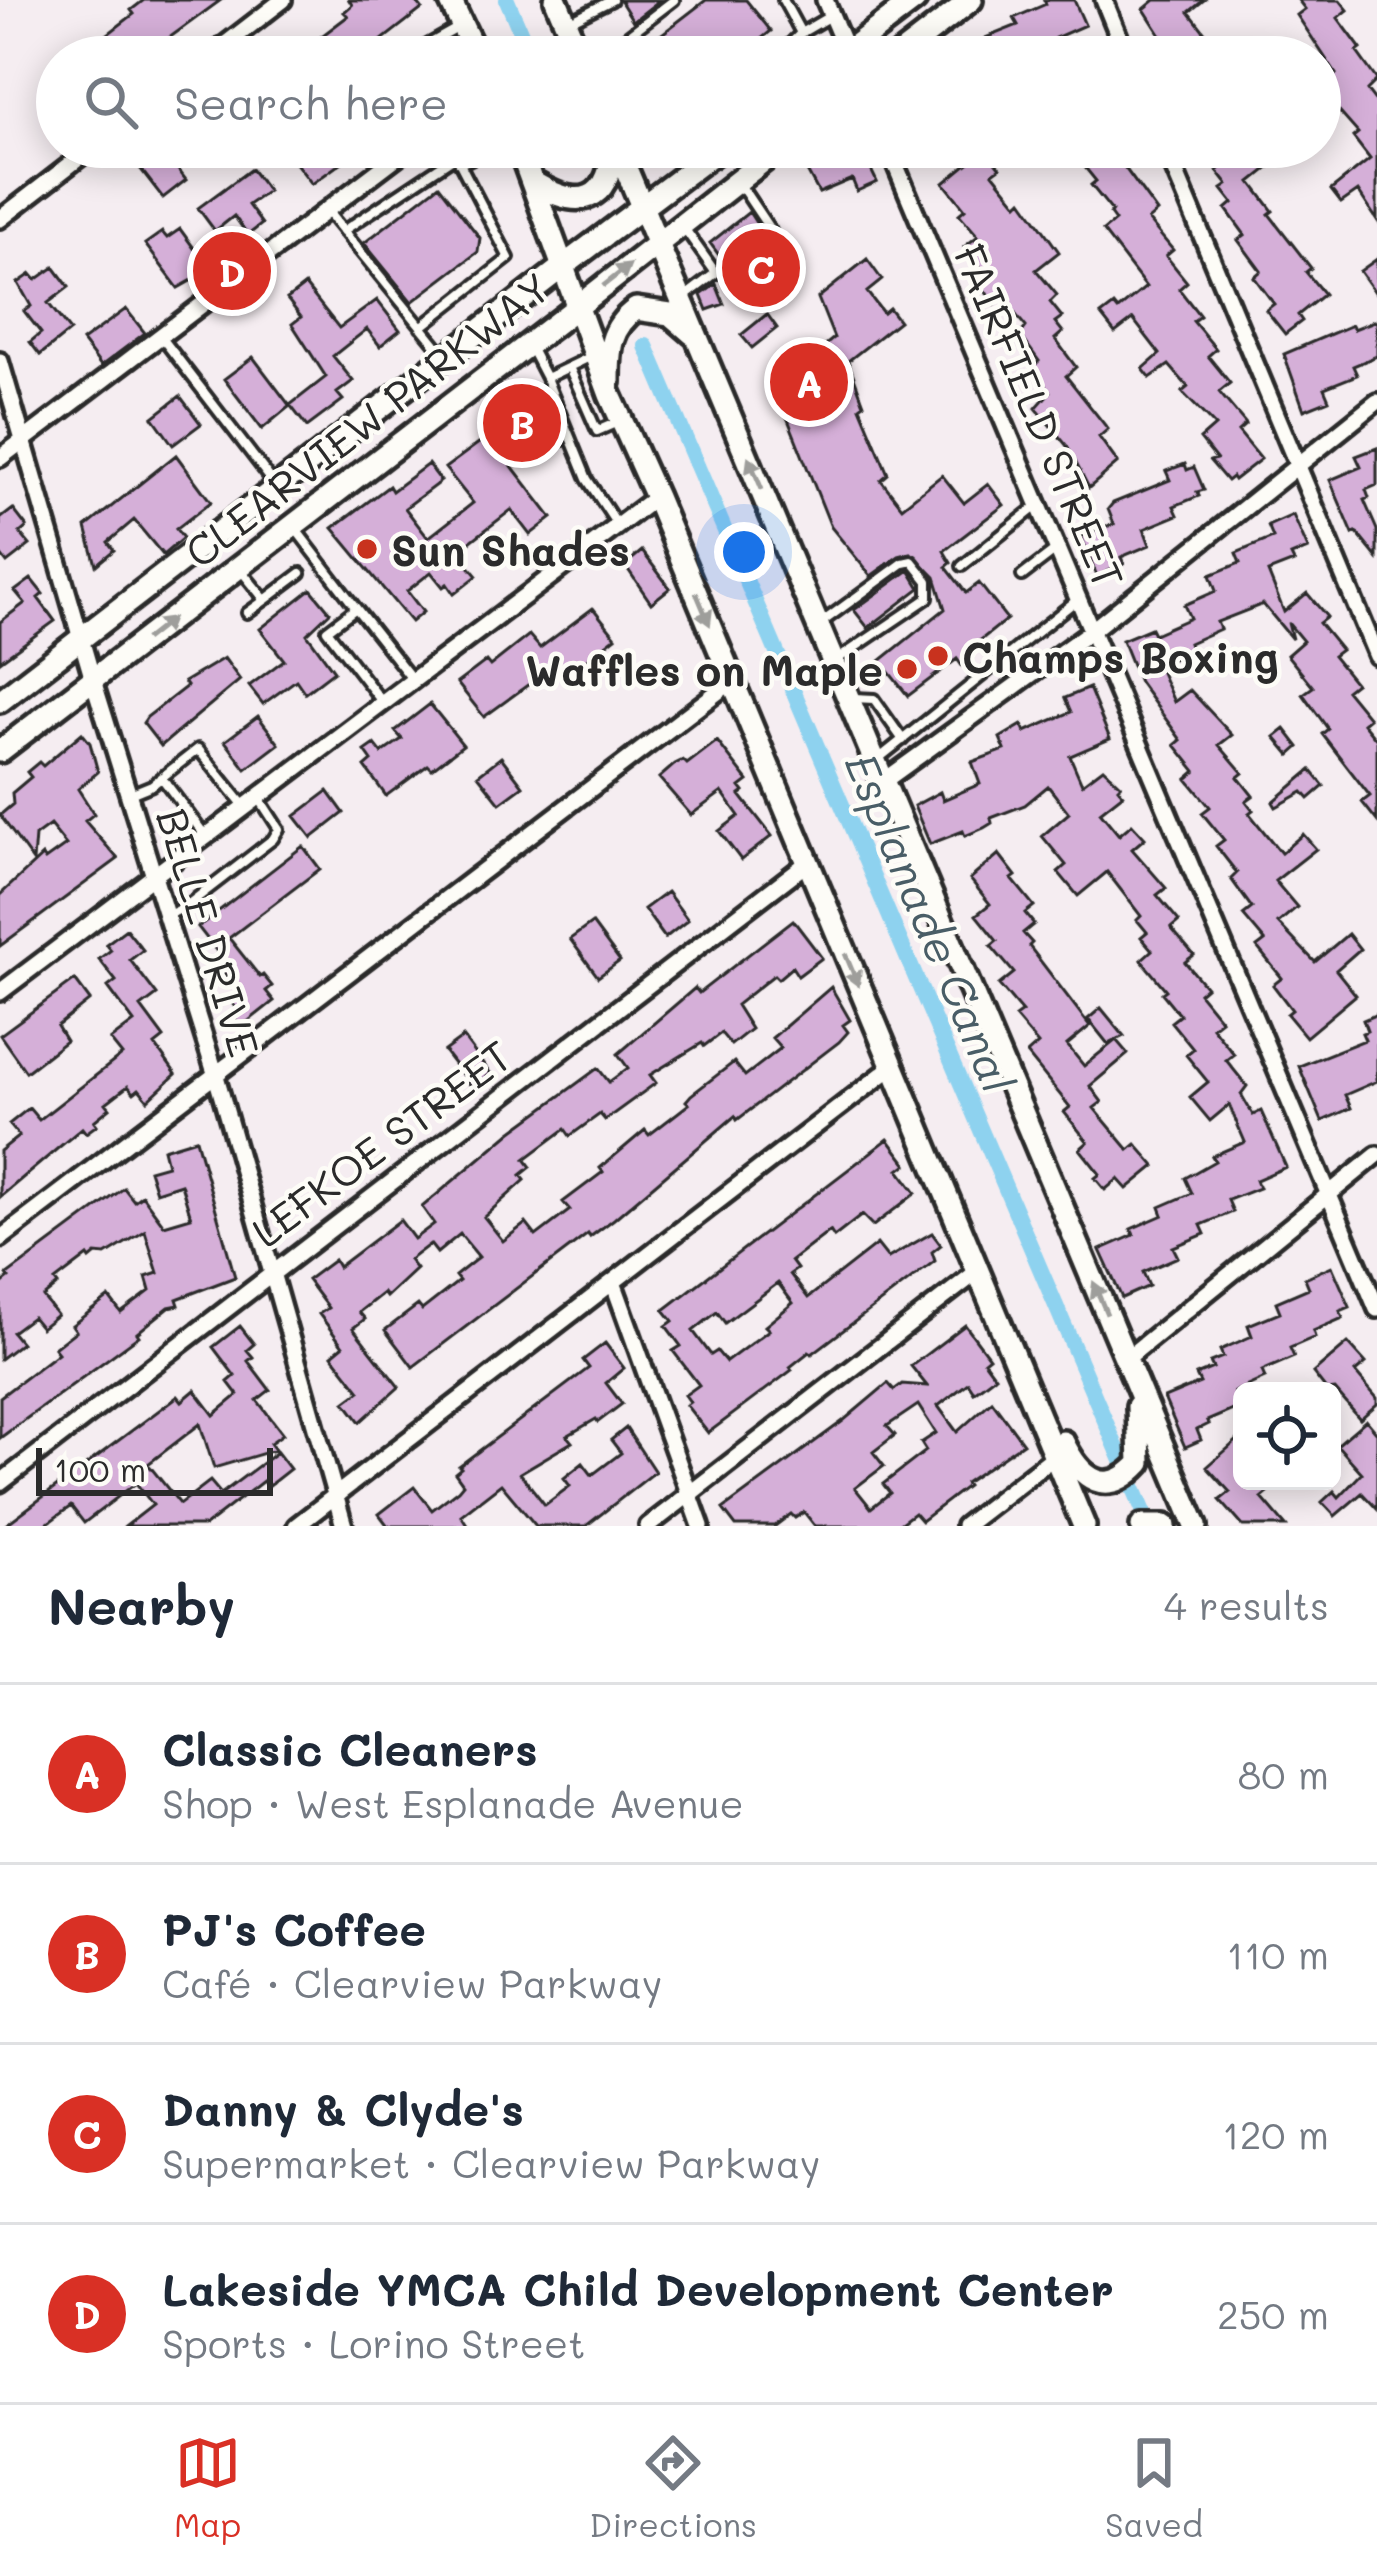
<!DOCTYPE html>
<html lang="en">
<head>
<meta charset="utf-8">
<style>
	:root { --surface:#fff; --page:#f2f2f3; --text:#1f2937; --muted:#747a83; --line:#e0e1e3; --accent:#d93025 }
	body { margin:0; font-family:Mali,sans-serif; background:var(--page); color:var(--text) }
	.controls { position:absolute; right:36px; bottom:36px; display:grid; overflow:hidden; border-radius:18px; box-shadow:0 6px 30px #0003 }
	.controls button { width:108px; height:108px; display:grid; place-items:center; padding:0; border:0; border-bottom:3px solid var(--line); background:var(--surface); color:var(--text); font:60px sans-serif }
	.scale { position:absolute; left:36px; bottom:30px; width:237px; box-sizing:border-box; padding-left:12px; border:6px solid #2b2b2b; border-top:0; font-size:33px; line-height:42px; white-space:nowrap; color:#2b2b2b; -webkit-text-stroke:9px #fdfcf7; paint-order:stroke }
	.you { position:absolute; left:744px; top:552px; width:42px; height:42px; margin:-30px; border:9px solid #fff; border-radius:50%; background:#1a73e8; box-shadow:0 0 0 18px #1a73e833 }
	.badge { display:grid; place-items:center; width:78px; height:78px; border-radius:50%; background:var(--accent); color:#fff; font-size:39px; font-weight:700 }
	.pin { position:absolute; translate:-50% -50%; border:6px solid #fff; box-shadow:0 3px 12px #0006 }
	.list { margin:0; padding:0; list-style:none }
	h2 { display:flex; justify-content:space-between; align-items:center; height:156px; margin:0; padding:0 48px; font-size:51px }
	h2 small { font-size:39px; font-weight:400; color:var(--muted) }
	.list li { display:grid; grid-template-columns:78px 1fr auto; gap:36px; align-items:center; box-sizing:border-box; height:180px; padding:0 48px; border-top:3px solid var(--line) }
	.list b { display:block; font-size:45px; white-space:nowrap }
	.list p { margin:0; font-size:39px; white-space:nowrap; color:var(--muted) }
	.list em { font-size:39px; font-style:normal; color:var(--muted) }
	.icon { flex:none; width:66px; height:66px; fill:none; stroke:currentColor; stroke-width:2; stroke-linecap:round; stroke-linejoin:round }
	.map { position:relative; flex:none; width:1377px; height:1526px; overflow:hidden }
	.search { position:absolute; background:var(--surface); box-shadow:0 6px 30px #0003; left:36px; right:36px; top:36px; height:132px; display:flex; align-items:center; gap:30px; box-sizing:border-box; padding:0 42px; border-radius:66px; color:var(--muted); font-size:45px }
	.sheet { height:876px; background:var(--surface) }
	nav { display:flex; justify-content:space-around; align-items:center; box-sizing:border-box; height:168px; border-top:3px solid var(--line); background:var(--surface); font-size:33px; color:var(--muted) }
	nav a { display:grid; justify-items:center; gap:6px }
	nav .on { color:var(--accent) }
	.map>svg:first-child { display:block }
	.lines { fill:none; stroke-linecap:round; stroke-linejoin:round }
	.canal { stroke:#8ed2ef; stroke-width:16 }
	.building { fill:#d5afd8; stroke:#2b2b2b; stroke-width:3; fill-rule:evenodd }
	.service-casing { stroke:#2b2b2b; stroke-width:16 }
	.minor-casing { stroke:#2b2b2b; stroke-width:24 }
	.tertiary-casing { stroke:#2b2b2b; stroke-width:30 }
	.secondary-casing { stroke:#2b2b2b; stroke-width:30 }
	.service { stroke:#fdfcf7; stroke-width:8 }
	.minor { stroke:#fdfcf7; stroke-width:15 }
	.tertiary { stroke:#fdfcf7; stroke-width:21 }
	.secondary { stroke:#fdfcf7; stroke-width:21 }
	.oneway { fill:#9e9e9b }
	.poi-dot { fill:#c8321e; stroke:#fdfcf7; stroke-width:4.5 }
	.labels { text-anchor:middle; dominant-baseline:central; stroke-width:9; stroke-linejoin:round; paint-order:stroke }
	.street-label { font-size:42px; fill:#2b2b2b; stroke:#fdfcf7 }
	.poi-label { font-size:42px; font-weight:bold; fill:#2b2b2b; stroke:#fdfcf7; text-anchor:start }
	.water-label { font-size:45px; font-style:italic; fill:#495d66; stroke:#fdfcf7 }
</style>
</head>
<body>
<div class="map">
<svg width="1377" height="1526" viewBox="0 0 1377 1526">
	<rect width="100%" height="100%" fill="#f5edf1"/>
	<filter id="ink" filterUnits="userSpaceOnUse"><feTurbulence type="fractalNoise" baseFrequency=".00833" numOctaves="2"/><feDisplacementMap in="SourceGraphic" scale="24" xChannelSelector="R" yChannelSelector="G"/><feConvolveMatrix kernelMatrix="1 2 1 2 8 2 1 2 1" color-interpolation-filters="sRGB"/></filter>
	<g filter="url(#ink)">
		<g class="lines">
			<path class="canal" d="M507,0L531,57
				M568,147L573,159
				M646,346L1150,1526"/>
		</g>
		<path class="building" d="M144,0H221L143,57H119L104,37L134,14L131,10Z
			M349,0H415L422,9L372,48L369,44L351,57H294L348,16L344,12L352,5Z
			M620,0H660L633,21Z
			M706,0H746L771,31L739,57H632Z
			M1044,0H1074L1085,25L1055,38L1059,48L1038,57H993L985,38L1018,25L1014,18L1046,4Z
			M1155,0H1204L1189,12L1207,35L1201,40L1214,57H1169L1158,43L1163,39L1144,9Z
			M1298,0H1340L1348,10L1338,18L1361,49L1357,52L1377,80L1367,90L1377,103V220L1358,191L1341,203L1331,190L1370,159L1353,137L1358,133L1320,90L1336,74L1297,15L1305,9Z
			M157,147H161L186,180L163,198L136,163Z
			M309,147H363L312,184L294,161Z
			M840,147H860L877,182L857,191L852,179L819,193L807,171L844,156Z
			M1077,147H1130L1117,157L1157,212L1148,220L1173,250L1166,256L1187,282L1179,289L1200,316L1193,321L1216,349L1208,356L1230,383L1219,392L1246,424L1238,431L1261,459L1234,480L1232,477L1227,481L1210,461L1216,459L1200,439L1215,426L1182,392L1188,387L1169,365L1150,378L1143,369L1160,354L1133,319L1115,333L1101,315L1114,305L1118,310L1146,287L1103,231L1115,221L1110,214L1112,211L1091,185L1096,181L1083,165L1088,161Z
			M1206,147H1232L1238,154L1247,147H1262L1275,163L1251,182L1273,211L1269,214L1311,268L1306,272L1324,294L1298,315L1302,321L1285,334L1266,310L1274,304L1254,277L1261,271L1238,240L1245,235L1226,209L1233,203L1222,189L1228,185L1217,171L1221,167Z
			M985,149L1000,168L993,173L1018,204L1022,200L1059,252L1036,270L1057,295L1050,302L1062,317L1055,322L1063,332L1055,339L1076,367L1066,376L1108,429L1099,437L1118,463L1089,488L1067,446L1036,408L1050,392L1031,368L1039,361L1020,335L1026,327L1002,298L995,304L982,287L991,279L964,247L978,236L959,214L965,209L944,183Z
			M251,169L268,191L248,205L262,224L248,235L234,216L215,231L198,208Z
			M439,185L480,238L478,252L412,302L364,243Z
			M749,212L760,229L721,258L710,243Z
			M180,229L207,266L201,271L203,274L178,288L145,244L162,232L167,238Z
			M780,236L795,255L782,265L785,274L754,298L732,271Z
			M867,259L882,280L867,292L883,313L889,308L899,321L848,361L864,404L860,407L888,474L881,480L902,507L942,475L964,503L988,484L1004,505L944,551L951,563L946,567L966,593L979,583L1007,619L967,651L973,658L962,666L957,659L908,696L880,661L945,609L935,577L911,553L899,556L871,576L831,527L775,387L834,338L818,298Z
			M1377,259V295L1360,271Z
			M54,267L69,287L48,303L70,331L40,355L30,342L41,333L24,311L31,306L18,283L31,274L36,280Z
			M716,284L724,304L707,310L701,295Z
			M305,285L339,328L377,300L400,330L380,346L367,329L333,356L353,381L337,393L343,400L307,427L290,405L326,377L292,324L301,317L287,299Z
			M126,309L145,333L101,366L82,341Z
			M767,314L777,328L752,348L741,335Z
			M1377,320V356L1353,366L1357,375L1324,388L1329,400L1304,410L1284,354L1352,325L1354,329Z
			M253,357L290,406L262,429L224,379Z
			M180,396L201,424L173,445L153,417Z
			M545,397L565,446L505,457L552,518L530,535L511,510L457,552L477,576L454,594L447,584L443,587L431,572L407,591L423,612L411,622L333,528L389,486L392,491L428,464L441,481L405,508L428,538L473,503L445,468L484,439L479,430Z
			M1377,448V485L1366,490L1369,498L1364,500L1377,530V558L1356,532L1353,534L1330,480L1361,467L1356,456Z
			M176,455L211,502L176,529L183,538L163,555L134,520L108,542L114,550L96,565L86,527Z
			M1185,464L1187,470L1194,467L1204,490L1197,492L1199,496L1174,506L1178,515L1144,529L1150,545L1121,557L1124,564L1097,576L1081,536L1114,524L1108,509L1113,503L1170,480L1166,471Z
			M13,509L27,527L20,533L30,545L7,563L0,554V519Z
			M1293,515L1308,549L1291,556L1294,562L1268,572L1284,612L1307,593L1327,617L1319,623L1341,650L1333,656L1355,683L1346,690L1369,718L1363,723L1377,740V821L1362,802L1370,796L1322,734L1328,729L1303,694L1313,687L1287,655L1303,641L1288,623L1292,639L1263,604L1217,622L1220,629L1189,643L1192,651L1165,662L1167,667L1160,670L1174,702L1190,690L1232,735L1219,745L1243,773L1238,777L1253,796L1246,801L1253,810L1249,813L1281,853L1303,834L1316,849L1275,881L1297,907L1278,923L1315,962L1348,934L1360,949L1336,970L1356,995L1306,1037L1287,1014L1292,1010L1273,985L1282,978L1257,947L1265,941L1243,915L1252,908L1231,879L1237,873L1216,846L1224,840L1202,813L1210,807L1187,779L1196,771L1175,745L1181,740L1139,682L1122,640L1151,628L1154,634L1190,618L1184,605L1216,591L1210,575L1240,563L1236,553L1273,538L1268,526Z
			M642,551L670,588L651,603L625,565Z
			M909,570L920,588L868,628L854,610Z
			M31,579L43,594L38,598L55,621L0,661V622L25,603L15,591Z
			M311,589L330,612L307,634L334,671L305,693L296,680L263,704L249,686L284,660L260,629Z
			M593,608L616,637L567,675L560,665L549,674L547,671L484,717L457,683L486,661L490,666L529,635L540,648Z
			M224,658L240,680L161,746L143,723L147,717L187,686L184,682Z
			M1089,688L1110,739L1070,756L1082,784L1103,768L1121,785L1118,788L1123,794L1100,812L1119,835L1132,824L1145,838L1132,849L1166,888L1157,895L1179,921L1171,928L1194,955L1185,962L1206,987L1199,993L1221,1020L1212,1027L1234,1054L1226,1060L1247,1086L1241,1094L1253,1115L1261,1111L1286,1167L1256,1180L1259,1188L1228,1200L1233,1212L1201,1225L1205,1234L1173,1247L1178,1257L1143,1272L1149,1286L1122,1298L1100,1250L1134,1235L1131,1229L1163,1215L1160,1207L1192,1193L1185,1178L1215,1161L1212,1156L1245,1142L1229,1105L1210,1121L1190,1097L1208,1082L1186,1055L1193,1049L1171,1022L1180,1015L1162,993L1166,990L1141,960L1152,950L1141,937L1147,932L1137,920L1141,916L1107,872L1078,896L1058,872L1066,865L1042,836L1069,813L1048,786L1025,805L991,818L992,823L984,828L965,836L963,831L930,844L914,806L940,792L943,800L980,784L972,762L1005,750L1000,738L1022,725L1025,732L1071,712L1065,698Z
			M430,704L463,745L432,769L428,765L386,796L365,767L372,761L365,751L375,744L382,753L402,739L395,731Z
			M258,716L279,744L246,769L225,741Z
			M1285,729L1299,747L1290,755L1275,737Z
			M82,733L90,743L98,772L78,789L94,814L85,821L118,859L0,946V895L42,856L45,860L66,845L50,825L35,836L33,861L0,815L13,804L12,793L31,777L27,772L39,762L43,766Z
			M717,741L748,781L740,787L744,792L740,795L772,836L741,860L719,831L739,816L722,792L691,815L659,778L675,764L683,760L687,764Z
			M501,757L523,786L500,803L478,775Z
			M1311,770L1324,786L1309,799L1303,792L1276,807L1273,802Z
			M328,791L344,813L312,838L295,816Z
			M303,846L320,869L229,938L260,977L263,975L272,986L266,991L274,1001L241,1027L232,1015L238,1011L230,1000L240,993L216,963L222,958L198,927Z
			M999,854L1016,876L1012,879L1034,906L1025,913L1034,924L1023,933L1032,943L1029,946L1090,1026L1067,1045L1084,1066L1116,1040L1108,1044L1088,1019L1101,1008L1124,1036L1116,1040L1128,1054L1090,1086L1102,1102L1094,1108L1129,1150L1136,1144L1155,1166L1127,1189L1118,1179L1105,1190L1095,1178L1100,1174L1080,1149L1088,1142L1064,1112L1070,1107L1027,1054L1038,1044L1015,1017L1022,1012L999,985L1014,973L991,946L997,941L976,915L990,904L970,879Z
			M667,892L688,920L665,938L644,909Z
			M793,920L822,958L798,976L792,967L778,979L774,975L736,1005L751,1029L731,1045L721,1033L704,1046L702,1043L650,1075L656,1083L605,1120L600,1114L570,1136L565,1129L525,1159L531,1167L521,1175L525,1180L484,1217L503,1241L526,1223L536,1236L570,1210L563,1202L603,1172L600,1168L645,1130L649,1135L689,1104L686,1101L691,1095L734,1062L745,1076L781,1048L772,1038L831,987L850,1020L843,1025L848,1032L839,1042L737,1120L735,1116L614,1219L590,1237L588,1234L413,1367L385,1330L418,1305L422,1310L459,1281L455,1276L479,1257L460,1234L437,1253L430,1244L409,1260L416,1269L386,1297L383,1293L359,1312L365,1319L353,1328L399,1387L360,1422L345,1402L360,1391L332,1355L343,1346L319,1314L328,1308L307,1280L334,1260L338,1267L400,1220L414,1239L434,1224L422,1207L511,1132L598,1068L609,1082L628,1068L618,1054L695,988L699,993Z
			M592,923L620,961L598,977L570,939Z
			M126,929L143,950L130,960L157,995L141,1007L164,1038L155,1045L176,1074L148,1100L139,1089L134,1093L128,1086L106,1103L110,1108L94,1121L97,1125L86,1133L82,1128L0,1197V1151L19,1136L9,1124L29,1108L39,1120L122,1055L110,1040L134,1022L108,987L116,981L99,959L111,950L106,944Z
			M75,980L90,1000L57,1026L66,1041L26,1072L0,1035Z
			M1377,1014V1081L1345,1095L1351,1108L1322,1121L1299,1066L1365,1040L1362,1033L1367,1031L1363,1020Z
			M463,1037L491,1074L471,1086L444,1051Z
			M196,1139L235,1277L177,1299L179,1305L169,1307L137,1333L139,1336L0,1438V1397L58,1353L54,1348L76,1331L72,1325L109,1297L121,1313L150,1291L146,1277L158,1273L145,1231L106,1255L96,1254L90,1259L88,1256L55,1281L58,1285L43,1297L57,1315L41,1328L32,1317L12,1332L21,1343L0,1359V1285L9,1278L7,1275L124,1188L134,1201L142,1195L164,1225L191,1217L181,1184L156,1192L149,1170L167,1165L163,1149Z
			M888,1139L907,1164L899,1170L916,1193L873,1226L862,1215L834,1237L830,1231L791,1261L797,1269L790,1274L808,1298L877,1244L888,1258L932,1233L941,1245L932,1252L935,1261L812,1354L809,1352L790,1367L792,1370L708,1433L686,1405L690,1402L685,1395L699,1385L673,1351L681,1346L666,1326L673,1321L664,1310ZM778,1283L793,1303L765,1326L769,1330L726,1362L717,1351L711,1355L693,1331L717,1312L725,1323Z
			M1332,1266L1350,1307L1340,1311L1343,1318L1313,1331L1315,1337L1290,1348L1294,1357L1262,1371L1265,1378L1234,1392L1240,1407L1207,1421L1209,1424L1197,1430L1201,1440L1185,1447L1164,1398L1200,1383L1196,1375L1213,1368L1210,1362L1223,1357L1220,1350L1252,1336L1248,1325L1280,1312L1276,1302L1309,1288L1305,1278Z
			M965,1325L989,1357L984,1361L995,1376L974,1392L968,1383L938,1406L957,1432L992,1401L1023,1443L965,1483L967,1486L921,1521L914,1513L897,1526H815L804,1512L795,1518L791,1514L775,1526H736L723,1509L843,1421L888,1383L894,1390L902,1384L927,1386L911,1366ZM918,1405L936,1433L921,1443L926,1451L883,1484L890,1493L871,1508L855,1488L884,1466L873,1452L895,1435L887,1426Z
			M240,1326L254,1344L247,1350L253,1357L248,1361L270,1390L257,1400L283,1434L270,1443L275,1450L214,1468L200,1424L148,1464L180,1504L210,1481L221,1494L277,1452L290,1469L267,1487L263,1481L205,1526H126L153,1505L136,1483L84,1523L71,1506L44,1526H4L178,1396L182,1401L195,1390L214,1415L238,1395L228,1382L235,1376L213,1347Z
			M605,1343L624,1368L606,1383L622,1404L598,1422L596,1419L567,1436L572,1442L520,1473L545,1505L570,1486L564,1478L583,1463L592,1475L621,1453L611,1440L626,1428L655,1472L586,1526H536L501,1484L461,1515L468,1526H388L379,1514L414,1487L432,1510L458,1490L463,1484L455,1473L461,1468L459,1466L589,1368L583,1360Z
			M1348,1343L1366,1363L1355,1372L1377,1398V1404L1360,1419L1335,1390L1327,1391L1313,1373Z
			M1366,1420L1377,1433V1509L1362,1493L1335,1516L1322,1502L1334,1491L1339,1497L1362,1473L1337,1445Z
			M1242,1436V1481H1268L1274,1488L1262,1498L1286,1526H1243L1220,1500L1230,1492L1207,1467Z"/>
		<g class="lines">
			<defs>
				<path id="service" d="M783,0L801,33L830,16
					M570,21L612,0
					M406,57L461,26
					M587,57L613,47L674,0
					M777,57L801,33
					M692,147L702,161
					M460,164L496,147
					M328,212L445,356
					M682,225L716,273
					M343,231L456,156L509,258L421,327
					M683,298L771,231L741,186
					M162,338L276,486
					M531,349L546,378L569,367
					M594,355L569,367L597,431L620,421
					M546,378L587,479L618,526
					M294,527L356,608
					M962,566L1037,506
					M240,569L265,600L301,573
					M1022,576L1056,550
					M247,613L265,600
					M821,623L903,563L912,561L928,581V598L835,661
					M854,698L874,699L903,740
					M383,703L327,630L356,608L412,679
					M877,760L1078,599
					M162,778L204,834
					M130,794L152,785L198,749L245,807
					M166,916L185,907L273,839L279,829L259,798"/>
				<path id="minor" d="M825,0L849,57
					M1104,0L1127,57
					M209,57L283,0
					M888,147L1377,1309
					M1165,147L1377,656
					M0,219L93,147
					M0,361L93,680L216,1076L344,1526
					M0,458L410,147
					M884,781L1091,631L1377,402
					M0,992L656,497
					M0,1239L732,681
					M613,1282L701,1526
					M1126,1359L1377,1155
					M0,1483L807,863
					M296,1526L892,1067
					M648,1526L978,1271
					M964,1526L1055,1456"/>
				<path id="tertiary" d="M0,701L561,268
					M0,751L576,308"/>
				<path id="secondary" d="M450,0L477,57
					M556,0L580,57
					M840,57L915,0
					M897,57L971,0
					M519,147L610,395L656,497L1084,1526
					M617,147L1196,1526
					M536,184C580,210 609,203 613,147
					M561,268L722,147
					M576,308L781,147
					M609,382C609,351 609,328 636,309L670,314L693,334
					M1063,1442C1081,1480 1107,1499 1140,1463L1138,1406
					M1142,1526H1165"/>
			</defs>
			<use href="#service" class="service-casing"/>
			<use href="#minor" class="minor-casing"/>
			<use href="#tertiary" class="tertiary-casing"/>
			<use href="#secondary" class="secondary-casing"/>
			<use href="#service" class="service"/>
			<use href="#minor" class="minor"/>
			<use href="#tertiary" class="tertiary"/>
			<use href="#secondary" class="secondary"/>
		</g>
		<defs><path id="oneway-solid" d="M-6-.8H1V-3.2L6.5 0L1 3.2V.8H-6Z" transform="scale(3)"/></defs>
		<g class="oneway">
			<use href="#oneway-solid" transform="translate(617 275) rotate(-38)"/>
			<use href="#oneway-solid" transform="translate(755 473) rotate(-113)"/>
			<use href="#oneway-solid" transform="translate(703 609) rotate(67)"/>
			<use href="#oneway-solid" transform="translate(159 629) rotate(-38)"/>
			<use href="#oneway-solid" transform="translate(852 970) rotate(67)"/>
			<use href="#oneway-solid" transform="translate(1100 1298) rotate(-113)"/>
		</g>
	</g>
	<g class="poi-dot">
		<circle cx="367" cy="549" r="12"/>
		<circle cx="938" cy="656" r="12"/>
		<circle cx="907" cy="669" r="12"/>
	</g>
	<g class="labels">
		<g class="street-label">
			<text transform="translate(1040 416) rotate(67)">FAIRFIELD STREET</text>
			<text transform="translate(367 419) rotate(-38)">CLEARVIEW PARKWAY</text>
			<text transform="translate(209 932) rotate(73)">BELLE DRIVE</text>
			<text transform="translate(381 1143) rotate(-37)">LEFKOE STREET</text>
		</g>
		<g class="poi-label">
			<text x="391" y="549">Sun Shades</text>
			<text x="962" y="656">Champs Boxing</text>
			<text x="883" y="669" text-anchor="end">Waffles on Maple</text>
		</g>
		<g class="water-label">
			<text transform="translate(931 922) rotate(67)">Esplanade Canal</text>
		</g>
	</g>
</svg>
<div class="controls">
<button><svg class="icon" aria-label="locate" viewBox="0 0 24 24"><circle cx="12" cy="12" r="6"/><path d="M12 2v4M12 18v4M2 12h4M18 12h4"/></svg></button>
</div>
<div class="scale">100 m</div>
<div class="you"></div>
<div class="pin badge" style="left:809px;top:382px">A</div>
<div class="pin badge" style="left:522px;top:423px">B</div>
<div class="pin badge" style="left:761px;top:268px">C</div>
<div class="pin badge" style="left:232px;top:271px">D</div>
<div class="search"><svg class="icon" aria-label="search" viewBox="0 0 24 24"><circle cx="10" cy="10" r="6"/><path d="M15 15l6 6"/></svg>Search here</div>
</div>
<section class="sheet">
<h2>Nearby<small>4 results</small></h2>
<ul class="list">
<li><span class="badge">A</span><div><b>Classic Cleaners</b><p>Shop · West Esplanade Avenue</p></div><em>80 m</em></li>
<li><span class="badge">B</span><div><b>PJ's Coffee</b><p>Café · Clearview Parkway</p></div><em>110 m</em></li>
<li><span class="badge">C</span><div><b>Danny &amp; Clyde's</b><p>Supermarket · Clearview Parkway</p></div><em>120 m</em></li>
<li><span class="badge">D</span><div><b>Lakeside YMCA Child Development Center</b><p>Sports · Lorino Street</p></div><em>250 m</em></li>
</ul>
</section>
<nav>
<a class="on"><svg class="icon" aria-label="map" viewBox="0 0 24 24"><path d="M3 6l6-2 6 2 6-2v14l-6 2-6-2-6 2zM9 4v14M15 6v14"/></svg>Map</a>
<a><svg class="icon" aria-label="directions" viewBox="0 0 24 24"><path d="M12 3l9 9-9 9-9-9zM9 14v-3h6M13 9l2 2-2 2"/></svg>Directions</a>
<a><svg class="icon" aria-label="saved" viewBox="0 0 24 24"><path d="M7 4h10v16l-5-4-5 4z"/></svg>Saved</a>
</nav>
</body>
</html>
